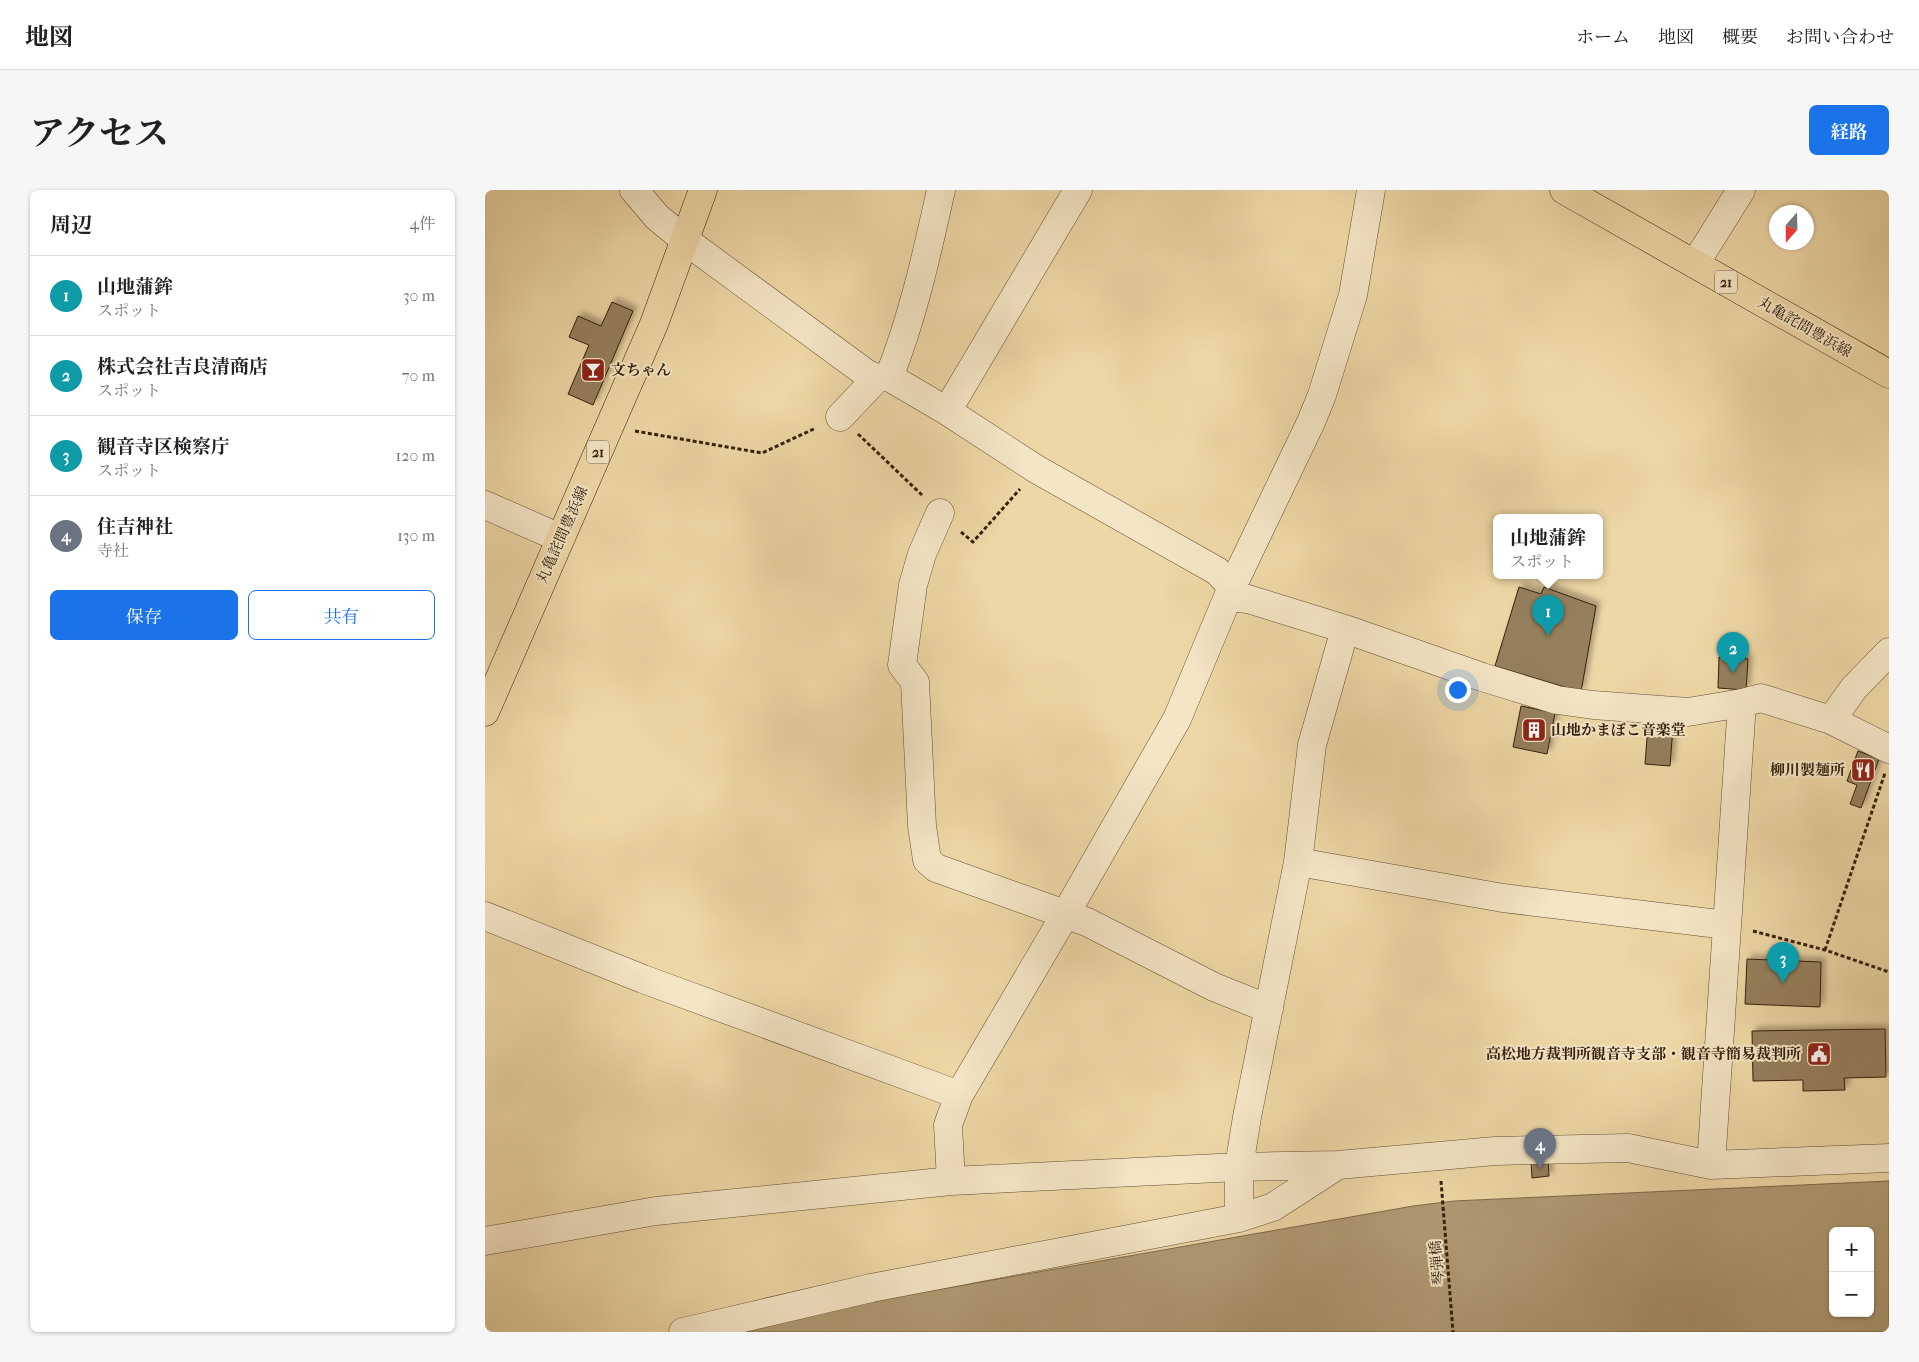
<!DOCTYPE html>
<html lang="ja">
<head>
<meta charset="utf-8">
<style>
	:root { --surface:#fff; --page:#f6f6f6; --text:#202124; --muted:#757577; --line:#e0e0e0; --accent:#1a73e8 }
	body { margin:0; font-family:"IM FELL French Canon","Noto Serif JP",serif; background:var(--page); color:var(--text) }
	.controls { position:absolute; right:15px; bottom:15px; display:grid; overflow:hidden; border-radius:8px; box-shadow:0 1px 4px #0004 }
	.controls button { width:45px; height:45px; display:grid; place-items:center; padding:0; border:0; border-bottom:1px solid var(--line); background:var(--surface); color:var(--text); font:25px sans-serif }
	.compass { position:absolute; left:1284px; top:15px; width:45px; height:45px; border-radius:50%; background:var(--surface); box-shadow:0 1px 4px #0004; rotate:200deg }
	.you { position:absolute; left:972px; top:499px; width:18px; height:18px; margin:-12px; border:4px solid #fff; border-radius:50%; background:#1a73e8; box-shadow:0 0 0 8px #1a73e833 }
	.badge { display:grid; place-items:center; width:32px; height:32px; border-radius:50%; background:var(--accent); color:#fff; font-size:16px; font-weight:700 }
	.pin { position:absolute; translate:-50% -41px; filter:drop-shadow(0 1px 2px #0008) }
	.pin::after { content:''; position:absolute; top:26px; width:18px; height:15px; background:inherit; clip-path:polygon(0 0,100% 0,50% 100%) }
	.popup { position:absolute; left:1008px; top:324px; width:110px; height:65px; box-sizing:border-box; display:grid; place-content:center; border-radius:8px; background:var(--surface); filter:drop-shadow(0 1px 4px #0005); font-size:16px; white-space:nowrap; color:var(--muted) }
	.popup b { font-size:19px; color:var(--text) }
	.popup::after { content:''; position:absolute; left:50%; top:100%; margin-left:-10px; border:10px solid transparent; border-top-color:var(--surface) }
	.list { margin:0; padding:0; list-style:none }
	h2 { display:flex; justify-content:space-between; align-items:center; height:65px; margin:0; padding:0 20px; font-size:21px }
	h2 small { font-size:16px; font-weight:400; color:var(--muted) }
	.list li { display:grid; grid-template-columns:32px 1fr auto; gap:15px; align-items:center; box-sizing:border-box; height:80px; padding:0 20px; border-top:1px solid var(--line) }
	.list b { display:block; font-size:19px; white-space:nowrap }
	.list p { margin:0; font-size:16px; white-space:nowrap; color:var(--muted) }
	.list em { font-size:16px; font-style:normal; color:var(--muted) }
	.actions { display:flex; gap:10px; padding:15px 20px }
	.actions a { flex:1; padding:11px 0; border:1px solid var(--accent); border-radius:8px; text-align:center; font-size:18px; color:var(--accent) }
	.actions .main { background:var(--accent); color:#fff }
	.map { position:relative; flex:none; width:1404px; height:1142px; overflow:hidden; border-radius:8px }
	header { display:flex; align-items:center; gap:30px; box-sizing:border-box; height:70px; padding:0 25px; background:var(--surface); border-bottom:1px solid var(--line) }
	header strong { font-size:24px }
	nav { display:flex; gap:28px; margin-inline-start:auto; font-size:18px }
	.intro { display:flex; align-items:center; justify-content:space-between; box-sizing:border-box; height:120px; padding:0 30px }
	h1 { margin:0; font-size:35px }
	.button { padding:12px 22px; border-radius:8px; background:var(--accent); color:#fff; font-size:18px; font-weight:700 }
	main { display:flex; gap:30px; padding:0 30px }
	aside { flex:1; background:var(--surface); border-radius:8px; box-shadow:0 1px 4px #0004 }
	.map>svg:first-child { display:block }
	.water { fill:#af9972; stroke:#7e6949; fill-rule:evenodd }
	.building { fill:#957f5c; stroke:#35200c; filter:url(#shadow) }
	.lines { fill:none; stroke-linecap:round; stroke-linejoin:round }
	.minor-casing { stroke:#634e32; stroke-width:29 }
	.tertiary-casing { stroke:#634e32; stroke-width:29 }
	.primary-casing { stroke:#35200c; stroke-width:29 }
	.path { stroke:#35200c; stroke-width:3; stroke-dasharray:4 2.5; stroke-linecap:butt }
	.minor { stroke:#f4e5c5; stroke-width:28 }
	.tertiary { stroke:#f4e5c5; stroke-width:28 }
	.primary { stroke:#eed7a6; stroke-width:28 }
	.labels { text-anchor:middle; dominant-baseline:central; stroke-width:4; stroke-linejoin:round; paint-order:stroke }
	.shield { fill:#f4e5c5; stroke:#6e5b44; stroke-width:1 }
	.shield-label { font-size:14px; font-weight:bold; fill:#35200c }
	.street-label { font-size:15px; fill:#35200c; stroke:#f4e5c5 }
	.poi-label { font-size:15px; font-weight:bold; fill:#35200c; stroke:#f4e5c5; text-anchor:start }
</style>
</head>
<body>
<header>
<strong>地図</strong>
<nav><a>ホーム</a><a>地図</a><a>概要</a><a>お問い合わせ</a></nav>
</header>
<div class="intro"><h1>アクセス</h1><a class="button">経路</a></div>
<main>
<aside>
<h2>周辺<small>4件</small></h2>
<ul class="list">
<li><span class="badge" style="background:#0f9aa8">1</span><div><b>山地蒲鉾</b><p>スポット</p></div><em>30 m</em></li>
<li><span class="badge" style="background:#0f9aa8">2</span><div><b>株式会社吉良清商店</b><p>スポット</p></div><em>70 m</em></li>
<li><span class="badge" style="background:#0f9aa8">3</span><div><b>観音寺区検察庁</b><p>スポット</p></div><em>120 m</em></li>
<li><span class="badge" style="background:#6b7280">4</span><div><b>住吉神社</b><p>寺社</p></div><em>130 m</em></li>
</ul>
<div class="actions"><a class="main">保存</a><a>共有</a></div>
</aside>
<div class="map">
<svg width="1404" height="1142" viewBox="0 0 1404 1142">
	<defs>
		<filter id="shadow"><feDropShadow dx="4.5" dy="-4.5" stdDeviation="2.5" flood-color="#0004"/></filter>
	</defs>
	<rect width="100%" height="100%" fill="#eed7a6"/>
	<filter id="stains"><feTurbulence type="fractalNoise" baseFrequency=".004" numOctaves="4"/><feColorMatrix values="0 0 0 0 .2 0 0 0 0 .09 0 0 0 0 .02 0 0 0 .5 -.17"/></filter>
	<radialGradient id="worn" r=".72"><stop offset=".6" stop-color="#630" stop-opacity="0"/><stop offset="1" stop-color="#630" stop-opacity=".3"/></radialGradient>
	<path class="water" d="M1404,991V1142H251L326,1122L928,1016L969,1011ZM1348,1041H1385V1123H1348Z"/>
	<path class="building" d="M127,112L148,121L108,215L83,204L104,155L84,147L93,126L116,136Z
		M1034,397L1056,404L1059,397L1111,416L1096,502L1010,476Z
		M1234,467L1263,469L1261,500L1233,498Z
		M1036,516L1070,523L1062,564L1028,557Z
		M1163,535L1188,537L1185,576L1160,574Z
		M1373,561L1394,569L1376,618L1365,614L1372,595L1362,591Z
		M1262,769L1336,772L1335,817L1260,814Z
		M1400,839L1401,887L1359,888L1360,900L1318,901V890L1268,891L1267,841Z
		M1063,970L1064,986L1047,988L1046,972Z"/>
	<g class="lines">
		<defs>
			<path id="minor" d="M149,0L172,27L201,51L382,184L392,188L404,187L462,221L551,279L732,381L747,397
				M404,187C428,127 442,63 456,0
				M462,221L593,0
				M355,227L392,188
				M0,315L75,348
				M455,323L437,364L428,395L417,475L430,492L437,636L442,670L451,678L602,732L729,797L784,819
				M744,407L763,409L860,439L997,487L1072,510L1108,515L1203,522L1257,513L1276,508L1346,530L1404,559
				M1346,530L1369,498L1404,462
				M813,672L1018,708L1242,735
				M0,726L158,789L474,905
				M1226,975L1257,513
				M466,991L463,935L474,905L580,725L692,529L747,397L826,232L837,205L868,105L886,0
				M754,1028L788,1017L853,975
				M0,1051L171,1021L466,991L754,977L853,975L1010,961L1143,958L1226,975L1404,968
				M198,1142L386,1098L754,1028V977L762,927L813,672L827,555L860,439"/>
			<path id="tertiary" d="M1210,74L1256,0"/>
			<path id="primary" d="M1079,0L1404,184
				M0,522L169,134L218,0"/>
		</defs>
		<use href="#minor" class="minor-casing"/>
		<use href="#tertiary" class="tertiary-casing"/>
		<use href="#primary" class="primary-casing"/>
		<path class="path" d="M150,241L277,263L331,238
			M373,244L437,305
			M476,342L488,352L535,299
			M1268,741L1340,760L1404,782
			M1340,760L1400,583
			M956,991L968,1142"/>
		<use href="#minor" class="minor"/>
		<use href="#tertiary" class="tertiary"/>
		<use href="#primary" class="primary"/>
	</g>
	<defs>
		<symbol id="bar-square" viewBox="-11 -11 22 22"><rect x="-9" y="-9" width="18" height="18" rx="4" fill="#8f2418" stroke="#f4e5c5"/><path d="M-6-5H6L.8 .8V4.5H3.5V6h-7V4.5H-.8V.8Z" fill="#fff"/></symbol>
		<symbol id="building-square" viewBox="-11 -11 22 22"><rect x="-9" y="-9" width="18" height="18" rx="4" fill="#8f2418" stroke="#f4e5c5"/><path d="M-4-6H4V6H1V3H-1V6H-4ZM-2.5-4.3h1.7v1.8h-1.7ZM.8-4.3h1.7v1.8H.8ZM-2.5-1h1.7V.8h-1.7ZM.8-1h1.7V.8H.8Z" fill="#fff"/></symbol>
		<symbol id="restaurant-square" viewBox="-11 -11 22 22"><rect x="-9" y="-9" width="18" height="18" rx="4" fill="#8f2418" stroke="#f4e5c5"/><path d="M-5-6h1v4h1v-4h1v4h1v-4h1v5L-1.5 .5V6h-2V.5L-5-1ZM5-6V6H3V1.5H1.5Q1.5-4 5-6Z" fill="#fff"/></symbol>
		<symbol id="civic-square" viewBox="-11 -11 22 22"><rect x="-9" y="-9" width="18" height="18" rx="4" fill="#8f2418" stroke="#f4e5c5"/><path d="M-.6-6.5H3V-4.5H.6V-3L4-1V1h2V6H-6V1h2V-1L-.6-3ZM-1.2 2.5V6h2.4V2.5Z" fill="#fff"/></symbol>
	</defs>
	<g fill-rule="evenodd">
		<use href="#bar-square" x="94" y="166" width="28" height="28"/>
		<use href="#building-square" x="1035" y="526" width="28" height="28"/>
		<use href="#restaurant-square" x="1364" y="566" width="28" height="28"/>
		<use href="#civic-square" x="1320" y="850" width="28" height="28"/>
	</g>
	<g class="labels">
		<g class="shield">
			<rect x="1230" y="80.5" width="22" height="23" rx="4"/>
			<rect x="102" y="250.5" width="22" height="23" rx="4"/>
		</g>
		<g class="shield-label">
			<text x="1241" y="92">21</text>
			<text x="113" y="262">21</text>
		</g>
		<g class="street-label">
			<text transform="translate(1320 137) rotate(30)">丸亀詫間豊浜線</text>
			<text transform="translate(77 345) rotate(-66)">丸亀詫間豊浜線</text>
			<text transform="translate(952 1073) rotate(-95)">琴弾橋</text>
		</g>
		<g class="poi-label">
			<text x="126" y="180">文ちゃん</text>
			<text x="1066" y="540">山地かまぼこ音楽堂</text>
			<text x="1360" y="580" text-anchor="end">柳川製麺所</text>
			<text x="1316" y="864" text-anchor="end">高松地方裁判所観音寺支部・観音寺簡易裁判所</text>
		</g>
	</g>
	<rect width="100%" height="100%" filter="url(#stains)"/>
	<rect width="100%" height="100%" fill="url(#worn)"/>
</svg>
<div class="controls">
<button>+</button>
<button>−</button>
</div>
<svg class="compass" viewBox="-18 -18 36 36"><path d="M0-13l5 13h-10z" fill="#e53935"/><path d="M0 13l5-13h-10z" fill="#757577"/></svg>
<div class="you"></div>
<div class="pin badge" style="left:1063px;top:446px;background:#0f9aa8">1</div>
<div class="popup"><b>山地蒲鉾</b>スポット</div>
<div class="pin badge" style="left:1248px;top:483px;background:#0f9aa8">2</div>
<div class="pin badge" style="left:1298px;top:793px;background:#0f9aa8">3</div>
<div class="pin badge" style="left:1055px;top:979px;background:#6b7280">4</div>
</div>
</main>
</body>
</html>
